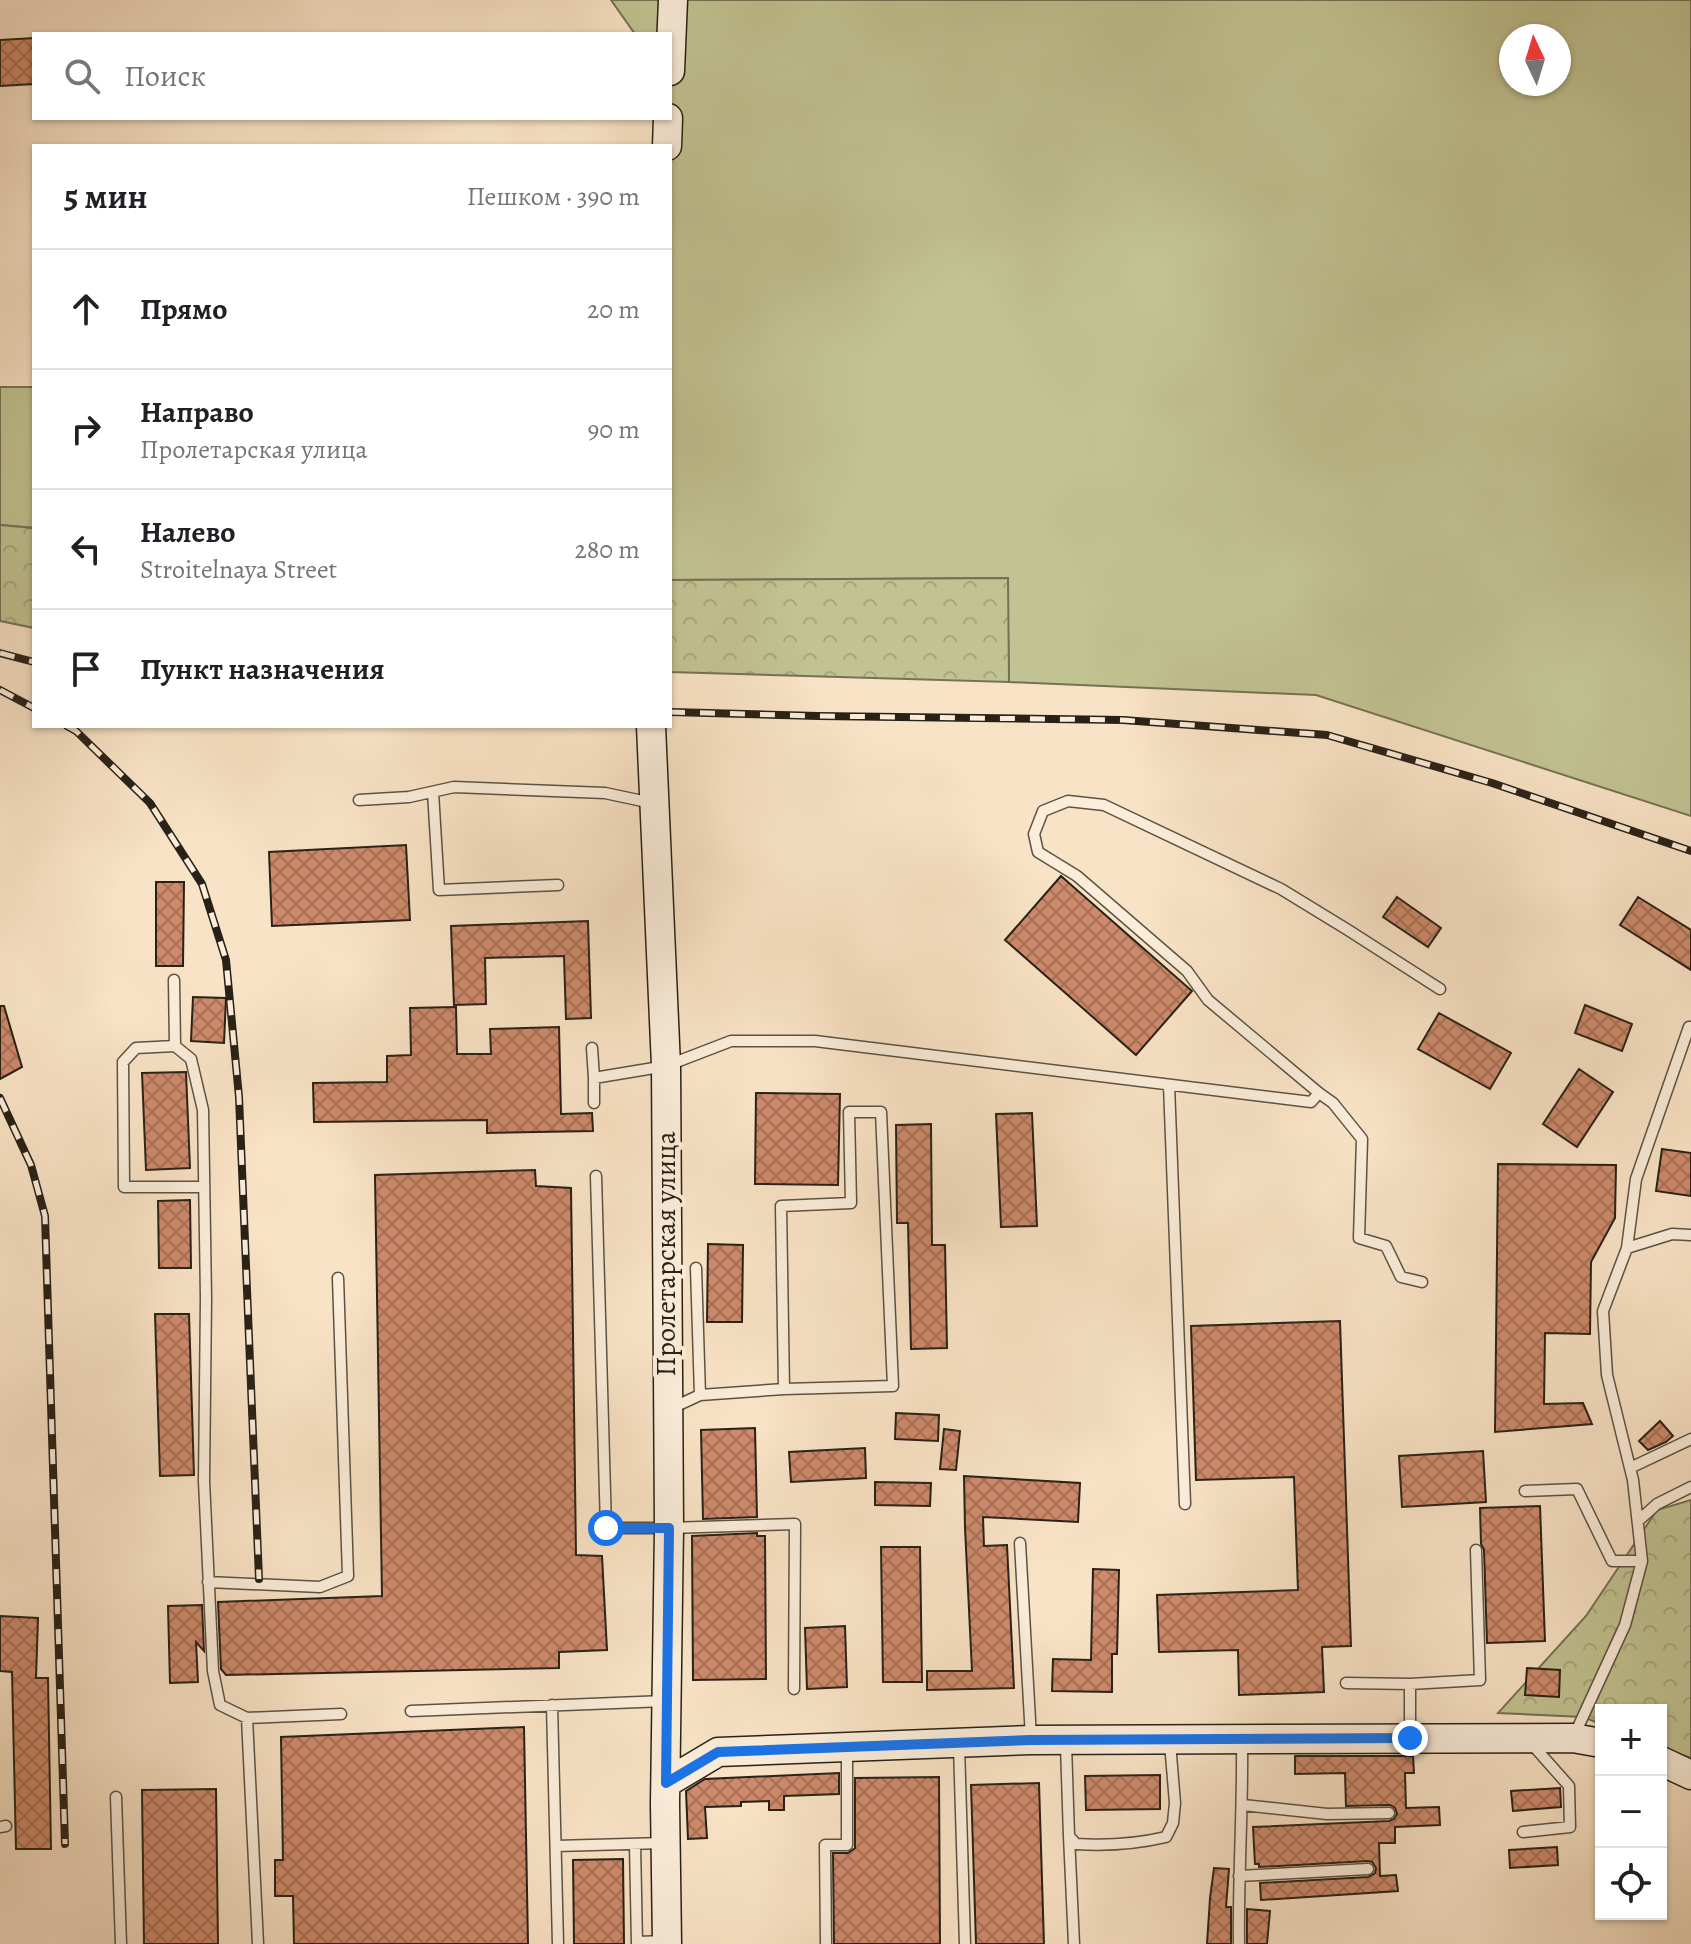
<!DOCTYPE html>
<html lang="ru">
<head>
<meta charset="utf-8">
<style>
	:root { --surface:#fff; --page:#f6f6f6; --text:#202124; --muted:#757577; --line:#e0e0e0 }
	body { margin:0; font-family:Alegreya,serif; background:var(--page); color:var(--text) }
	.controls { position:absolute; right:24px; bottom:24px; display:grid; overflow:hidden; border-radius:0px; box-shadow:0 2px 6px #0004 }
	.controls button { width:72px; height:72px; display:grid; place-items:center; padding:0; border:0; border-bottom:2px solid var(--line); background:var(--surface); color:var(--text); font:40px sans-serif }
	.compass { position:absolute; left:1499px; top:24px; width:72px; height:72px; border-radius:50%; background:var(--surface); box-shadow:0 2px 6px #0004; rotate:356deg }
	.stop { position:absolute; width:24px; height:24px; margin:-18px; border:6px solid #1a73e8; border-radius:50%; background:#fff }
	.stop.end { background:#1a73e8; border-color:#fff; box-shadow:0 2px 8px #0008 }
	.list { margin:0; padding:0; list-style:none }
	h2 { display:flex; justify-content:space-between; align-items:center; height:104px; margin:0; padding:0 32px; font-size:34px }
	h2 small { font-size:26px; font-weight:400; color:var(--muted) }
	.list li { display:grid; grid-template-columns:52px 1fr auto; gap:24px; align-items:center; box-sizing:border-box; height:120px; padding:0 32px; border-top:2px solid var(--line) }
	.list b { display:block; font-size:30px; white-space:nowrap }
	.list p { margin:0; font-size:26px; white-space:nowrap; color:var(--muted) }
	.list em { font-size:26px; font-style:normal; color:var(--muted) }
	.icon { flex:none; width:44px; height:44px; fill:none; stroke:currentColor; stroke-width:2; stroke-linecap:round; stroke-linejoin:round }
	.map { position:relative; flex:none; width:1691px; height:1944px; overflow:hidden }
	.search { position:absolute; background:var(--surface); box-shadow:0 2px 6px #0004; left:32px; top:32px; width:640px; height:88px; display:flex; align-items:center; gap:20px; box-sizing:border-box; padding:0 28px; border-radius:0px; color:var(--muted); font-size:30px }
	.panel { position:absolute; background:var(--surface); box-shadow:0 2px 6px #0004; left:32px; top:144px; width:640px; height:584px; border-radius:0px }
	.map>svg:first-child { display:block }
	.grass { fill:#c2c392; stroke:#757254; stroke-width:2; fill-rule:evenodd }
	.forest { fill:url(#forest-crowns); stroke:#757254; stroke-width:2 }
	.building { fill:url(#building-cross-hatch); stroke:#282117; stroke-width:2 }
	.lines { fill:none; stroke-linecap:round; stroke-linejoin:round }
	.lane-casing { stroke:#5c5243; stroke-width:13 }
	.secondary-casing { stroke:#282117; stroke-width:31 }
	.lane { stroke:#fbedda; stroke-width:10 }
	.secondary { stroke:#fbedda; stroke-width:28 }
	.rail-casing { stroke:#282117; stroke-width:8 }
	.rail { stroke:#fbedda; stroke-width:5; stroke-dasharray:15; stroke-linecap:butt }
	.route { stroke:#1a73e8; stroke-width:10 }
	.labels { text-anchor:middle; dominant-baseline:central; stroke-width:8; stroke-linejoin:round; paint-order:stroke }
	.street-label { font-size:28px; fill:#282117; stroke:#fbedda }
</style>
</head>
<body>
<div class="map">
<svg width="1691" height="1944" viewBox="0 0 1691 1944">
	<defs>
		<pattern id="forest-crowns" width="20" height="18" patternUnits="userSpaceOnUse" patternTransform="scale(2)"><rect width="20" height="18" fill="#c2c392"/><path d="M2 6a3 3 0 1 1 6 0M12 15a3 3 0 1 1 6 0" fill="none" stroke="#a7a77d"/></pattern>
		<pattern id="building-cross-hatch" width="8" height="8" patternUnits="userSpaceOnUse" patternTransform="scale(2)"><rect width="8" height="8" fill="#ce8a6b"/><path d="M0 0l8 8M0 8l8-8" fill="none" stroke="#a77057"/></pattern>
	</defs>
	<rect width="100%" height="100%" fill="#f9e3c6"/>
	<filter id="stains"><feTurbulence type="fractalNoise" baseFrequency=".0025" numOctaves="4"/><feColorMatrix values="0 0 0 0 .2 0 0 0 0 .09 0 0 0 0 .02 0 0 0 .5 -.17"/></filter>
	<radialGradient id="worn" r=".72"><stop offset=".6" stop-color="#630" stop-opacity="0"/><stop offset="1" stop-color="#630" stop-opacity=".3"/></radialGradient>
	<path class="grass" d="M611,0H1691V816L1316,695L1009,682L1007,578L670,580V34H635ZM1511,36H1559V84H1511Z
		M0,387H34V528L0,525Z"/>
	<path class="forest" d="M0,525L34,528V628L0,621Z
		M1008,578L1009,682L670,672V580Z
		M1691,1500V1758L1661,1747V1710H1601V1724L1583,1717L1498,1713L1586,1616L1657,1510Z"/>
	<path class="building" d="M34,38V84L0,86V40Z
		M406,845L410,920L272,926L269,852Z
		M1061,876L1192,991L1136,1055L1005,940Z
		M156,882H184L183,966H156Z
		M1397,897L1441,928L1428,947L1383,917Z
		M1638,897L1691,930V970L1620,925Z
		M588,921L591,1018L566,1019L564,956L485,958L486,1004L454,1005L451,926Z
		M193,997L226,998L224,1043L191,1041Z
		M1585,1005L1632,1024L1622,1051L1575,1033Z
		M0,1006H4L22,1067L0,1079Z
		M456,1007L457,1054H491L490,1029L559,1027L561,1114L592,1113L593,1131L487,1133V1120L314,1122L313,1083L387,1082V1056L411,1055L410,1008Z
		M1439,1013L1511,1053L1490,1089L1418,1049Z
		M1579,1069L1613,1092L1577,1147L1543,1124Z
		M186,1072L190,1168L146,1170L142,1073Z
		M756,1093L840,1094L838,1185L755,1184Z
		M1032,1113L1037,1226L1001,1227L996,1114Z
		M931,1124L932,1245H945L947,1348L911,1349L908,1223H897L896,1125Z
		M1662,1149L1691,1153V1196L1656,1191Z
		M1498,1164L1616,1165L1615,1218L1591,1262L1590,1334L1545,1333L1544,1404L1583,1403L1592,1424L1495,1432Z
		M535,1170L536,1186L571,1188L576,1555L602,1556L607,1650L559,1652V1668L226,1675L221,1669L218,1602L382,1596L375,1175Z
		M190,1200L191,1268H159L158,1201Z
		M708,1244L743,1245L742,1322H707Z
		M155,1314H189L194,1475L160,1476Z
		M1340,1321L1351,1646L1322,1647L1324,1692L1239,1695L1238,1650L1159,1652L1157,1595L1298,1590L1294,1477L1196,1480L1191,1326Z
		M896,1413L939,1415L938,1441L895,1439Z
		M1660,1421L1673,1436L1666,1442L1648,1450L1639,1441Z
		M755,1428L757,1517L703,1519L701,1430Z
		M944,1429L960,1431L956,1470L940,1469Z
		M865,1448L866,1478L791,1482L789,1452Z
		M1483,1451L1486,1502L1402,1507L1399,1456Z
		M964,1476L1080,1483L1078,1522L983,1517L984,1546L1007,1545L1014,1688L927,1690V1671H972L965,1528Z
		M875,1482L931,1483L930,1506L875,1505Z
		M1540,1506L1545,1641L1487,1643L1484,1550L1481,1544L1480,1508Z
		M757,1533V1536H765L766,1679L693,1680L692,1536Z
		M881,1547H920L922,1682H883Z
		M1093,1569L1119,1570L1117,1654H1112V1692L1052,1691L1053,1659L1091,1660Z
		M202,1605L204,1651L196,1642L198,1682L170,1683L168,1606Z
		M0,1616L38,1618L36,1678H48L51,1849H16L12,1672L0,1671Z
		M845,1626L847,1687L807,1689L805,1628Z
		M1527,1668L1560,1670L1559,1697L1525,1695Z
		M524,1727L528,1944H294L293,1896H275V1860H283L281,1737Z
		M1295,1756H1413L1414,1773H1405L1406,1808L1439,1807L1440,1825L1395,1827V1843H1379L1380,1876L1396,1875L1398,1891L1261,1900L1260,1883L1368,1877L1375,1873L1376,1868L1372,1862L1368,1861L1259,1867V1864H1255L1253,1827L1389,1821L1394,1819L1397,1814L1395,1808L1390,1805L1346,1806L1345,1773L1295,1774Z
		M839,1773V1794L784,1796V1810H769V1801L741,1802V1806L705,1807L707,1838L688,1839L686,1791L705,1779Z
		M1160,1775V1809L1086,1810L1085,1776Z
		M939,1777L940,1944H834L833,1853H848L855,1848V1778Z
		M1039,1783L1044,1944H976L971,1785Z
		M1560,1788L1561,1807L1513,1811L1511,1791Z
		M216,1789L218,1944H144L142,1790Z
		M1557,1847L1558,1865L1510,1868L1509,1850Z
		M623,1859L624,1944H574L573,1860Z
		M1214,1868L1229,1869L1226,1907H1231V1944H1207L1210,1898Z
		M1247,1909L1270,1911L1267,1944H1247Z"/>
	<g class="lines">
		<defs>
			<path id="lane" d="M433,792L439,890L558,885
				M359,800L409,797L454,787L605,793L652,803
				M174,980L175,1046
				M592,1048L594,1078L666,1066L731,1041H815L1311,1102L1319,1093
				M1169,1085L1185,1504
				M594,1103V1078
				M596,1176L606,1528H669L795,1524L794,1689
				M204,1187H124L123,1062L136,1048L175,1046L191,1059L203,1110L206,1298L204,1481L213,1671L220,1705L247,1718L341,1714
				M1627,1248L1672,1234L1691,1235
				M1422,1282L1401,1277L1386,1246L1359,1238L1362,1139L1333,1103L1319,1093L1208,1000L1187,971L1077,876L1038,852L1034,834L1043,811L1068,801L1104,805L1281,889L1348,930L1440,989
				M700,1395L784,1389L781,1206L851,1203L849,1112H881L893,1386L784,1389
				M672,1408L700,1395L696,1268
				M1630,1468L1691,1439
				M1525,1491L1577,1489L1612,1561H1642
				M1638,1521L1657,1504L1691,1487
				M1020,1543L1031,1738
				M208,1582L320,1587L348,1576L338,1278
				M1346,1683L1410,1684
				M552,1705L558,1944
				M411,1711L665,1701
				M247,1718L258,1944
				M1410,1736V1684L1480,1680L1476,1550
				M1574,1736L1625,1625L1642,1561L1633,1480L1607,1375L1603,1311L1627,1248L1636,1179L1689,1027H1691
				M1066,1745L1069,1836L1076,1844C1107,1846 1136,1844 1166,1837L1173,1823L1175,1803L1170,1743
				M959,1746L965,1944
				M116,1797L121,1944
				M1243,1805L1327,1814L1389,1813
				M0,1827L6,1826
				M1523,1832L1570,1827L1569,1786L1530,1742
				M1069,1836L1074,1944
				M635,1844L637,1944
				M556,1846L664,1843
				M1239,1876L1368,1869
				M637,1942L667,1941
				M826,1944L825,1845H847V1750
				M1239,1944C1238,1876 1243,1809 1242,1741"/>
			<path id="secondary" d="M670,71L673,0
				M667,146L668,118
				M651,726L666,1066L669,1528L665,1803L667,1944
				M1661,1761L1691,1775
				M666,1783L718,1752L1031,1740L1573,1738L1601,1743"/>
		</defs>
		<use href="#lane" class="lane-casing"/>
		<use href="#secondary" class="secondary-casing"/>
		<use href="#lane" class="lane"/>
		<use href="#secondary" class="secondary"/>
		<defs>
			<path id="rail" d="M0,653L34,662
				M0,690L34,708
				M670,712L818,716L1123,720L1327,735L1492,783L1691,851
				M67,726L76,731L150,803L202,884L226,960L239,1097L259,1579
				M0,1098L31,1165L45,1216L65,1844"/>
		</defs>
		<use href="#rail" class="rail-casing"/>
		<use href="#rail" class="rail"/>
	</g>
	<g class="lines">
		<path class="route" d="M606,1528H669L666,1783L718,1752L1031,1740L1410,1738"/>
	</g>
	<g class="labels">
		<g class="street-label">
			<text transform="translate(666 1254) rotate(-90)">Пролетарская улица</text>
		</g>
	</g>
	<rect width="100%" height="100%" filter="url(#stains)"/>
	<rect width="100%" height="100%" fill="url(#worn)"/>
</svg>
<div class="controls">
<button>+</button>
<button>−</button>
<button><svg class="icon" aria-label="locate" viewBox="0 0 24 24"><circle cx="12" cy="12" r="6"/><path d="M12 2v4M12 18v4M2 12h4M18 12h4"/></svg></button>
</div>
<svg class="compass" viewBox="-18 -18 36 36"><path d="M0-13l5 13h-10z" fill="#e53935"/><path d="M0 13l5-13h-10z" fill="#757577"/></svg>
<div class="stop" style="left:606px;top:1528px"></div>
<div class="stop end" style="left:1410px;top:1738px"></div>
<div class="search"><svg class="icon" aria-label="search" viewBox="0 0 24 24"><circle cx="10" cy="10" r="6"/><path d="M15 15l6 6"/></svg>Поиск</div>
<section class="panel">
<h2>5 мин<small>Пешком · 390 m</small></h2>
<ul class="list">
<li><svg class="icon" aria-label="ahead" viewBox="0 0 24 24"><path d="M12 20V5M6 11l6-6 6 6"/></svg><div><b>Прямо</b></div><em>20 m</em></li>
<li><svg class="icon" aria-label="right" viewBox="0 0 24 24"><path d="M7 20v-9h11M14 6l5 5-5 5"/></svg><div><b>Направо</b><p>Пролетарская улица</p></div><em>90 m</em></li>
<li><svg class="icon" aria-label="left" viewBox="0 0 24 24"><path d="M17 20v-9H6M10 6l-5 5 5 5"/></svg><div><b>Налево</b><p>Stroitelnaya Street</p></div><em>280 m</em></li>
<li><svg class="icon" aria-label="arrive" viewBox="0 0 24 24"><path d="M6 21V4h12l-3 4 3 4H6"/></svg><div><b>Пункт назначения</b></div></li>
</ul>
</section>
</div>
</body>
</html>
